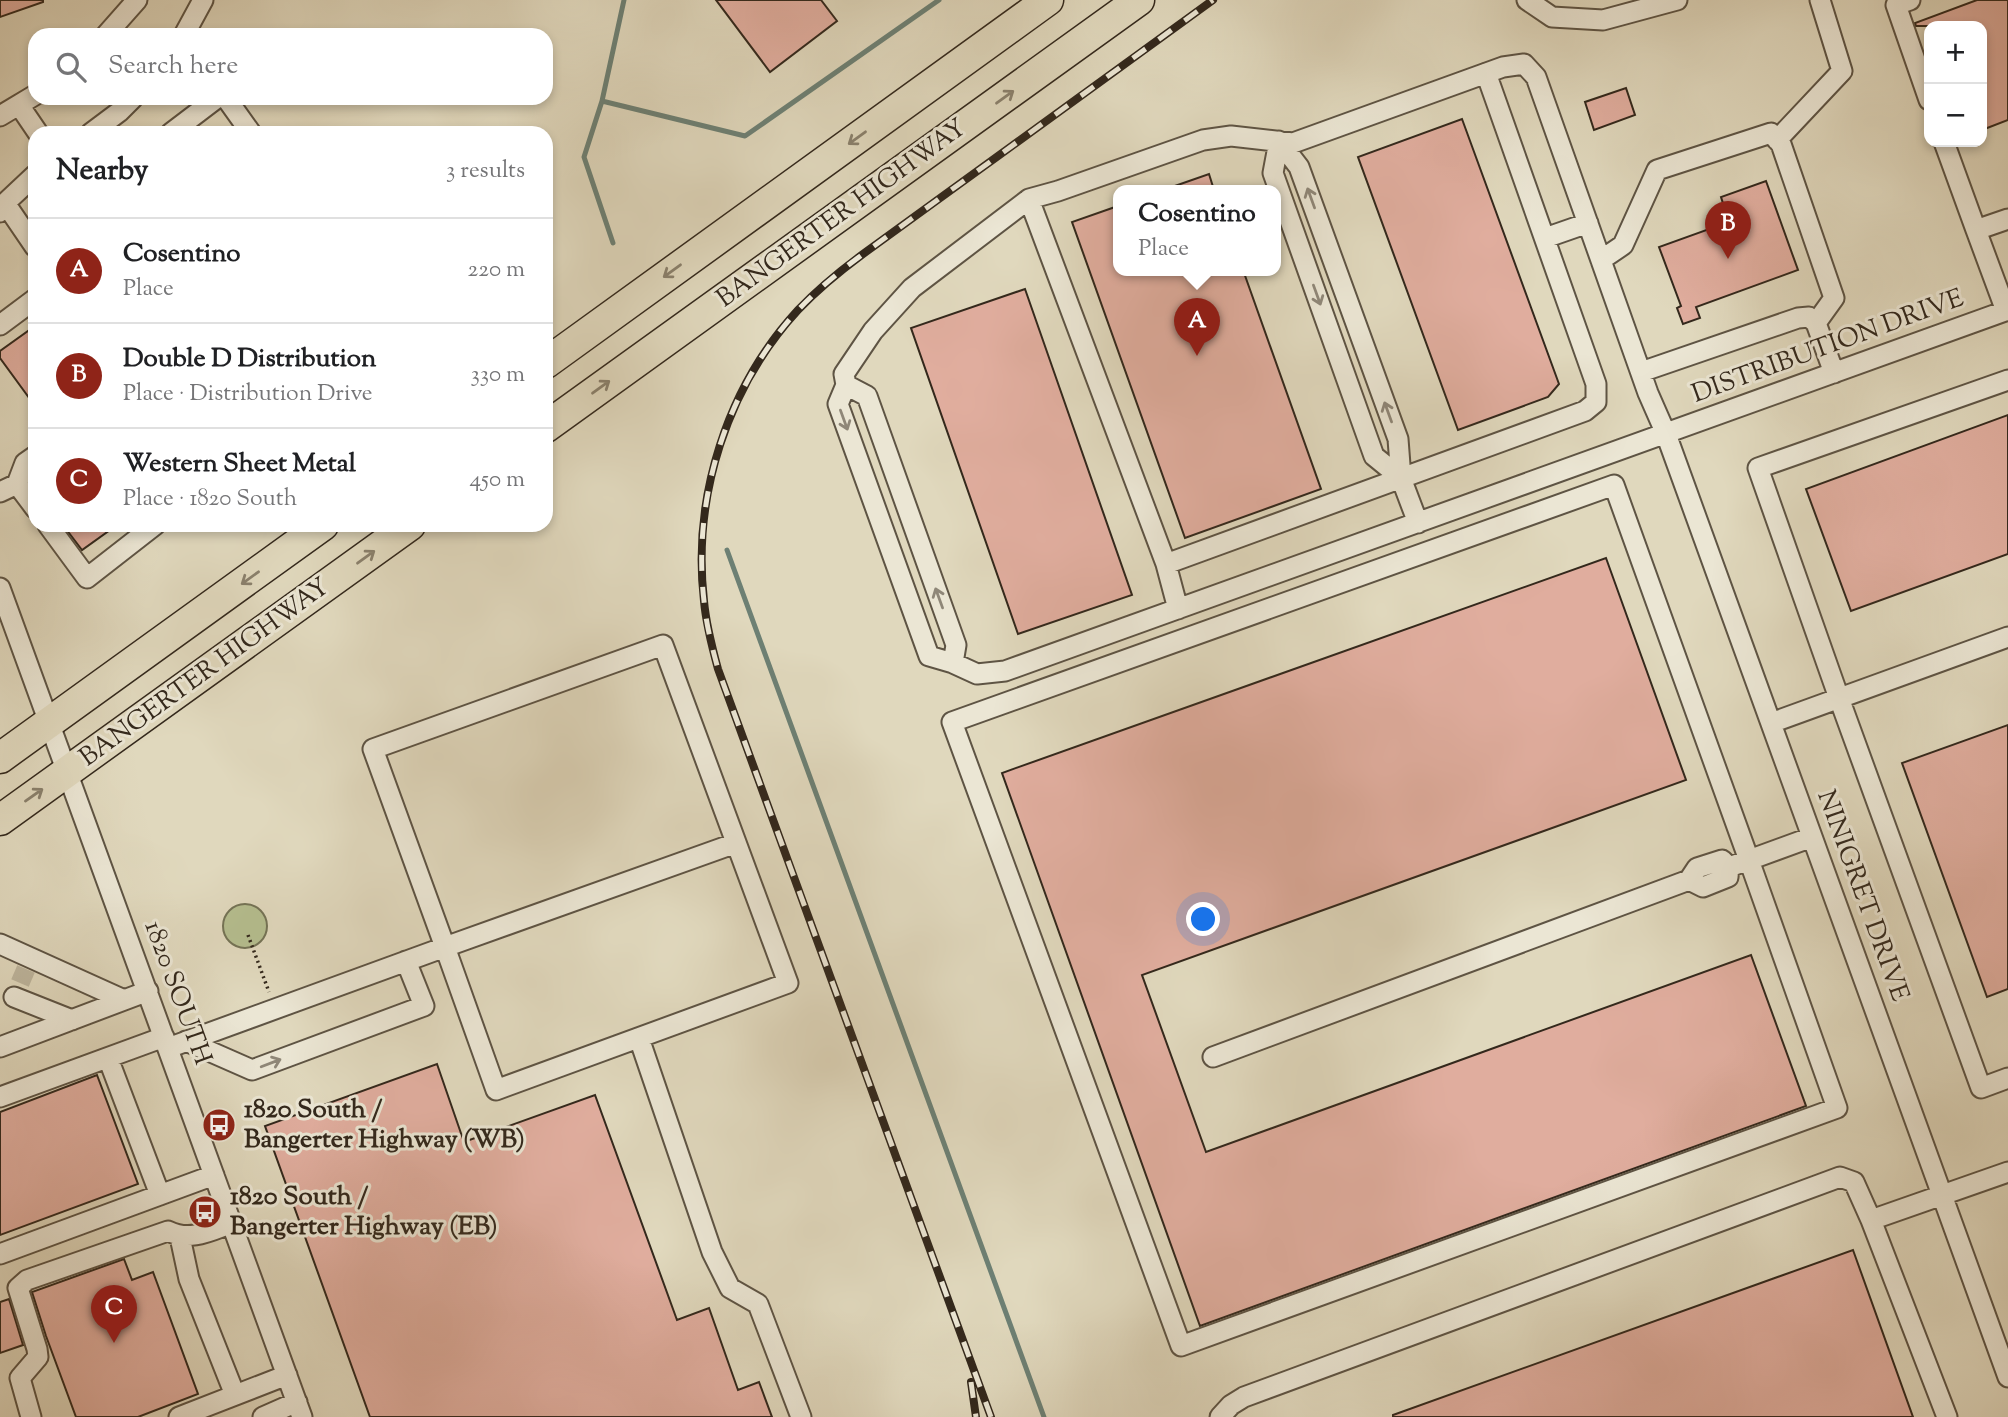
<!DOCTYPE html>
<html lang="en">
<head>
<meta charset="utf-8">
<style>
	:root { --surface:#fff; --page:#f2f2f2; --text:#202124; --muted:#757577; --line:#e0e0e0; --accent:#8f2418 }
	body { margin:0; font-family:"Sorts Mill Goudy",serif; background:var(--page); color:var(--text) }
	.controls { position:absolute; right:21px; top:21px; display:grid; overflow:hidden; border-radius:14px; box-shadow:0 4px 10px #0003 }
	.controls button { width:63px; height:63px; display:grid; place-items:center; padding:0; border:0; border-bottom:2px solid var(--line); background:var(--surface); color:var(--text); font:35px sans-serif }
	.you { position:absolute; left:1204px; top:920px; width:24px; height:24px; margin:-18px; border:5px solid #fff; border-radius:50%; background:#1a73e8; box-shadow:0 0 0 10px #1a73e833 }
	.badge { display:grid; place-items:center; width:46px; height:46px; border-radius:50%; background:var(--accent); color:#fff; font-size:23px; font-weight:700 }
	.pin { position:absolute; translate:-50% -58px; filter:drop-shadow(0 2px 4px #0008) }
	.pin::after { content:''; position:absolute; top:37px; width:24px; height:21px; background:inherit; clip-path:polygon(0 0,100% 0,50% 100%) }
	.popup { position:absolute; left:1113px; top:185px; width:168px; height:91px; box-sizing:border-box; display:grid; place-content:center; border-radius:14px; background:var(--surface); filter:drop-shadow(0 2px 5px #0005); font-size:23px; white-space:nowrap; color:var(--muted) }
	.popup b { font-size:26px; color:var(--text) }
	.popup::after { content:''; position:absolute; left:50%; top:100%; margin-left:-14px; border:14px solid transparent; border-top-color:var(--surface) }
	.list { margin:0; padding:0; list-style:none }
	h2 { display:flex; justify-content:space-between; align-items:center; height:91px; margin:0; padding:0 28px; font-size:30px }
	h2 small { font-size:23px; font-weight:400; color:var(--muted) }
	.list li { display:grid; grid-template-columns:46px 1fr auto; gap:21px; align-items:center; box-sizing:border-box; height:105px; padding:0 28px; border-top:2px solid var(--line) }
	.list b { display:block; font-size:26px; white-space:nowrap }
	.list p { margin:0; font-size:23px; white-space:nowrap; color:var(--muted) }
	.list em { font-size:23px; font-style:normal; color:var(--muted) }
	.icon { flex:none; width:38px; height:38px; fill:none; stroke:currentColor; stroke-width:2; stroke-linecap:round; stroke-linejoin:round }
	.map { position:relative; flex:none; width:2008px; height:1417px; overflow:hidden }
	.search { position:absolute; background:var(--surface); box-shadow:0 4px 10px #0003; left:28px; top:28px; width:525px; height:77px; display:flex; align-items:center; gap:18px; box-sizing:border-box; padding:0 24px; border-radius:21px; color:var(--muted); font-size:26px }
	.panel { position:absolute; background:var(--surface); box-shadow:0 4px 10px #0003; left:28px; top:126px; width:525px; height:406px; border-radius:21px }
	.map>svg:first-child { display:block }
	.green { fill:#b5be8f; stroke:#747356; stroke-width:2 }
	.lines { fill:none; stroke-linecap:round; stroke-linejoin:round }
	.stream { stroke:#6d8074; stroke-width:5 }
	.building { fill:#e0ad9e; stroke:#33281c; stroke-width:2 }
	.minor-tunnel { stroke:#bdb59d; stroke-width:19; stroke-dasharray:19 10; stroke-linecap:butt }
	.minor-casing { stroke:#5e5444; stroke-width:23 }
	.highway-casing { stroke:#33281c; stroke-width:33 }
	.path { stroke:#33281c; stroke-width:3.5; stroke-dasharray:2 3.5; stroke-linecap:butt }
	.minor { stroke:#ebe6d4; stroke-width:19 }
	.highway { stroke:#e0d8bd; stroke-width:30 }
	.rail-casing { stroke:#33281c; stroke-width:8 }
	.rail { stroke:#ebe6d4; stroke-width:5; stroke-dasharray:16; stroke-linecap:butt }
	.oneway { stroke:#8a806c }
	.oneway2 { stroke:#8f8778 }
	.labels { text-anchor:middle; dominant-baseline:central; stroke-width:6; stroke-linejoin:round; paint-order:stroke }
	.street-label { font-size:26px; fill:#33281c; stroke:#ebe6d4 }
	.poi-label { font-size:26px; font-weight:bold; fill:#33281c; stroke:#ebe6d4; text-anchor:start }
</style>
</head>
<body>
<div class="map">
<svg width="2008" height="1417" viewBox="0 0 2008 1417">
	<rect width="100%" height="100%" fill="#e0d8bd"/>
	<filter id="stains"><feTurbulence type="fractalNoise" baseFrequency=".00286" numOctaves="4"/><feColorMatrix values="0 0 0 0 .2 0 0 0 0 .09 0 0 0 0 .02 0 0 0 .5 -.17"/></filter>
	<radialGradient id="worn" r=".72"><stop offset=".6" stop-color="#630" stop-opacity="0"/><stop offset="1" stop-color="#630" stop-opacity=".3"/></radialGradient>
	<path class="green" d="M223 926a22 22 0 1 1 44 0a22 22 0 1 1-44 0Z"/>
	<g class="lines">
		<path class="stream" d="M602,101L745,136L939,0
			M613,243L584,157L602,101L624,0
			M727,550L1044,1417"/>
	</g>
	<path class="building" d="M0,0H43V2L0,17Z
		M716,0H821L837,21L770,72Z
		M1977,0H2008V120L1982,130V26H1916L1915,23Z
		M1626,88L1635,115L1594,130L1585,102Z
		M1462,119L1559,384L1548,397L1458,430L1358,157Z
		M1209,174L1214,190H1169V188Z
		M1766,181L1798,270L1696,307L1700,318L1683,324L1677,308L1681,306L1659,247L1729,222L1721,197Z
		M1118,206V270H1243L1321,489L1185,538L1072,222Z
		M1025,289L1132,595L1018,634L911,328Z
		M35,326V406L0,358V351Z
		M2008,415V554L1851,611L1806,489Z
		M63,525H117L82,550Z
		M1606,558L1686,780L1142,975L1206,1152L1751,955L1806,1106L1200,1326L1002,773Z
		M2008,725V989L1987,997L1902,763Z
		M437,1064L464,1142L595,1095L677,1320L709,1308L738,1390L759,1382L772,1417H370L265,1126Z
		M97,1075L138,1184L0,1235V1112Z
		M1853,1250L1913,1417H1393V1415Z
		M124,1259L132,1280L153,1272L198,1394L138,1417H76L46,1336L32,1292Z
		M9,1299L23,1345L0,1353V1302Z"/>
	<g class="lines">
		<path class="minor-tunnel" d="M20,983L26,969"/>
		<defs>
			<path id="minor" d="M1527,0L1552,17L1603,20L1677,0
				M1910,0L1896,5L1929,100
				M106,35L137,0
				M184,35L203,0
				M226,98L251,133
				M19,105L38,133
				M0,116L35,95
				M91,133L119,112L133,98
				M171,133L217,98
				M1777,140L1842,71L1820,0
				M1944,142L1976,230
				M1029,199L1166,564L1178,609
				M5,203L35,247
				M0,212L5,203L35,175
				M1545,238L1588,223
				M1601,260L1623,245L1657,170L1771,133L1781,144L1834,298L1816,323
				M2006,311L1976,230L2008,219
				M0,325L35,299
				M1641,372L1798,318L1809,317L1816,323L1834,373
				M2008,380L1758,468L1839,698L1981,1088L2008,1078
				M846,385L844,374L873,331L912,288L1029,199L1058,191L1203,140L1231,136L1293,143L1503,67L1524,64L1536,77L1648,393L1666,434L2008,1377
				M1401,478L1374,456L1273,173L1279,141L1299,167L1398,439L1401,478L1418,523
				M17,484L25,463L35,456
				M0,492L17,484L35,508
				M48,525L87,578L155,525
				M1166,564L1585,411L1596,402V384L1486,73
				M0,588L302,1417
				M953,663L956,645L867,396L846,385L838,404L929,656L953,663L977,674L1005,671L2008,310
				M1771,723L2008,637
				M1722,860L1729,867L1728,877L1703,887L1689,880L1697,868Z
				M1729,867L1749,860L1837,1108L1181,1346L952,722L1614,485L1749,860L1812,837
				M0,944L124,1000
				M14,997L72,1020
				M639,1038L712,1252L730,1288L758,1304L801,1417
				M186,1041L252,1070L424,1006L406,961
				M0,1047L148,991
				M168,1048L445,947L373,749L663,645L788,983L496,1090L445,947L736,843
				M1213,1057L1689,880
				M108,1058L160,1195
				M0,1097L164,1037
				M1871,1220L2008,1172
				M180,1237L189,1279L235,1395
				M0,1254L214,1175
				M31,1417L20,1378L38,1357L37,1349L18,1288L27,1280L168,1231C190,1242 210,1231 232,1223
				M179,1417L287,1375
				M263,1417L297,1402
				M1220,1417L1231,1405L1244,1397L1840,1177L1854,1182L1871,1220L1947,1417"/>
			<path id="highway" d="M546,363L1048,0
				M546,427L1139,0
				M0,758L323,525
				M0,820L410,525"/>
		</defs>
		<use href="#minor" class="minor-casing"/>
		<use href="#highway" class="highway-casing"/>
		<path class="path" d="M248,935L269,992"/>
		<use href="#minor" class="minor"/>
		<use href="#highway" class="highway"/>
		<defs>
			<path id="rail" d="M971,1382L976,1417
				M991,1417L718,669C712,647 706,624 704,601C692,497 727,387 798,310C818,289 840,271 863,254L1213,0"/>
		</defs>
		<use href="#rail" class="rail-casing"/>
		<use href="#rail" class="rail"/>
	</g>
	<defs><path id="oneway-shaft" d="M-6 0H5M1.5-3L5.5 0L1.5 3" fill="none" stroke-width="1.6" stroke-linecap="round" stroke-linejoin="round" transform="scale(1.75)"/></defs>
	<g class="oneway">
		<use href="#oneway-shaft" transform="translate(1005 97) rotate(-36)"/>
		<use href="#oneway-shaft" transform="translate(857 138) rotate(144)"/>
		<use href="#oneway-shaft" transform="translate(672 271) rotate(144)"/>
		<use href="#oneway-shaft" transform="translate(601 387) rotate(-36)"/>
		<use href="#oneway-shaft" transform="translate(366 557) rotate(-36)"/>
		<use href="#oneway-shaft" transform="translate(250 578) rotate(144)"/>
		<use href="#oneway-shaft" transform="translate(34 795) rotate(-35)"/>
	</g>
	<g class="oneway2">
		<use href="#oneway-shaft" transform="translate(1311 198) rotate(-110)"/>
		<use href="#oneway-shaft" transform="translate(1317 295) rotate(70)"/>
		<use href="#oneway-shaft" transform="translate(1388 412) rotate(-110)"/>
		<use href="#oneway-shaft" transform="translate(844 420) rotate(70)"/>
		<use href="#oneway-shaft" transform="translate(939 598) rotate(-110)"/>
		<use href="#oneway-shaft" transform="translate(271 1063) rotate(-21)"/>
	</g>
	<defs>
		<symbol id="bus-disc" viewBox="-11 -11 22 22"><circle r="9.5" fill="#8f2418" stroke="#ebe6d4"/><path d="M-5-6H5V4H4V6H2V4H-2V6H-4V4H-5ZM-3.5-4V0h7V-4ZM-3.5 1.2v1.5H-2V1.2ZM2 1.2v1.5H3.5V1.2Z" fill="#fff"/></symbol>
	</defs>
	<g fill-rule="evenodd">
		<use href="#bus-disc" x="200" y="1106" width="38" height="38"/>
		<use href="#bus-disc" x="186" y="1193" width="38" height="38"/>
	</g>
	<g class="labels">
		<g class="street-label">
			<text transform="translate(842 214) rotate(-36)">BANGERTER HIGHWAY</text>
			<text transform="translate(1828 347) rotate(-20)">DISTRIBUTION DRIVE</text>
			<text transform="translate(205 673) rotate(-36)">BANGERTER HIGHWAY</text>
			<text transform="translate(1862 896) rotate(70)">NINIGRET DRIVE</text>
			<text transform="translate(177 993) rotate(70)">1820 SOUTH</text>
		</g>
		<g class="poi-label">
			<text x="244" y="1110">1820 South /<tspan x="244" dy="30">Bangerter Highway (WB)</tspan></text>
			<text x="230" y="1197">1820 South /<tspan x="230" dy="30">Bangerter Highway (EB)</tspan></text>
		</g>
	</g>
	<rect width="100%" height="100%" filter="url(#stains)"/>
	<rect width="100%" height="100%" fill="url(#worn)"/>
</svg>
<div class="controls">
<button>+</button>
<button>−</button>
</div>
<div class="you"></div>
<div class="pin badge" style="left:1197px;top:356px">A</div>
<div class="popup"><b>Cosentino</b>Place</div>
<div class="pin badge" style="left:1728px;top:259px">B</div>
<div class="pin badge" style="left:114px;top:1343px">C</div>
<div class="search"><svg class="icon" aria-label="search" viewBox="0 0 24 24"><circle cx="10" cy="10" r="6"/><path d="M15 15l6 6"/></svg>Search here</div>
<section class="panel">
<h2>Nearby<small>3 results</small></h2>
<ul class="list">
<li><span class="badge">A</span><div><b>Cosentino</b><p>Place</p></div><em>220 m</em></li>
<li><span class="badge">B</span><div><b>Double D Distribution</b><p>Place · Distribution Drive</p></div><em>330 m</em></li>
<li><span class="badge">C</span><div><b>Western Sheet Metal</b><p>Place · 1820 South</p></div><em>450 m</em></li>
</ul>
</section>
</div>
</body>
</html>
